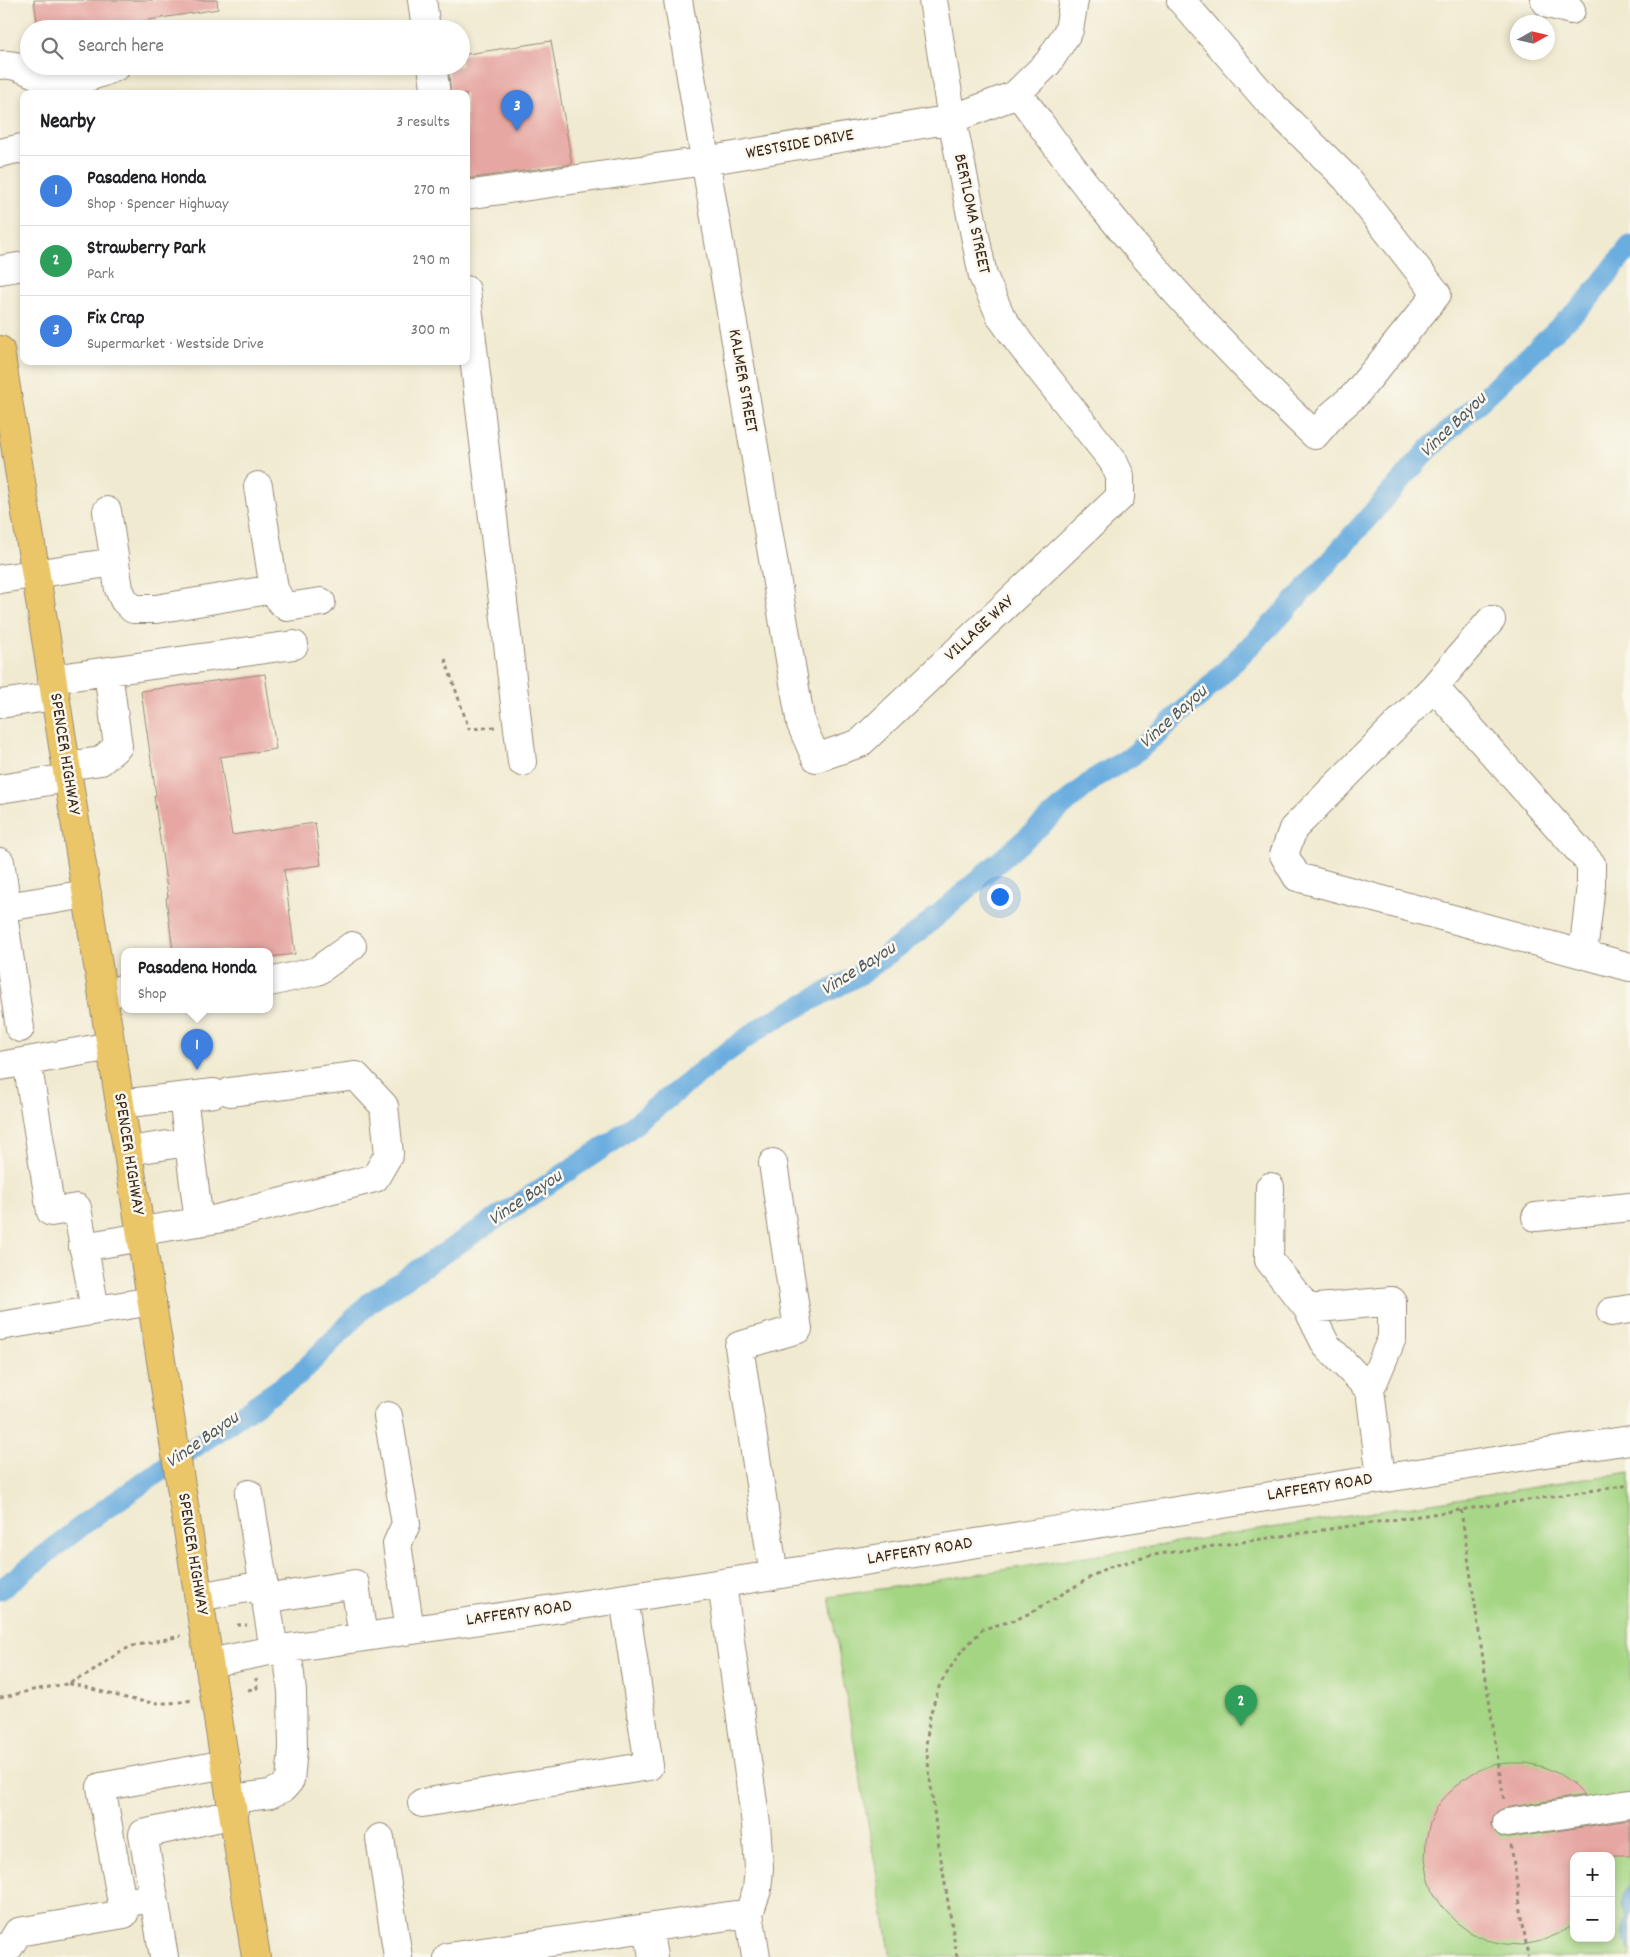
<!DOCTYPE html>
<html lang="en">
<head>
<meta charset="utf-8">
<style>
	:root { --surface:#fff; --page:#f6f6f6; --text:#202124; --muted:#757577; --line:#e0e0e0; --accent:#1f6fb2 }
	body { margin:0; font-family:Dekko,sans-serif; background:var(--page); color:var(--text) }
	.controls { position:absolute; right:15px; bottom:15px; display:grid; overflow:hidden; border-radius:10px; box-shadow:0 2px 8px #0003 }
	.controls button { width:45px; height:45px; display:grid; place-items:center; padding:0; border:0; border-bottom:1px solid var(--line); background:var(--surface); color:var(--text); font:25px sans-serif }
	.compass { position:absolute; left:1510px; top:15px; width:45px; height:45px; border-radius:50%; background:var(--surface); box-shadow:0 2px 8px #0003; rotate:82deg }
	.you { position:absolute; left:999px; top:896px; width:18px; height:18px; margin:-12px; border:4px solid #fff; border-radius:50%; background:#1a73e8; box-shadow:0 0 0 8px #1a73e833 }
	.badge { display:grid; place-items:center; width:32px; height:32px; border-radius:50%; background:var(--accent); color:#fff; font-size:16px; font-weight:700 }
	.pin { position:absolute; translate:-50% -41px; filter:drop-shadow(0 1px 2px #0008) }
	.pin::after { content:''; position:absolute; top:26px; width:18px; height:15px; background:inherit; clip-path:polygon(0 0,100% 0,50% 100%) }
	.popup { position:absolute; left:121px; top:948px; width:152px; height:65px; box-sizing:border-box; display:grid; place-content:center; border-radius:10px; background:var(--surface); filter:drop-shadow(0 1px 4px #0005); font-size:16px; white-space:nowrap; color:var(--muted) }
	.popup b { font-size:19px; color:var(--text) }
	.popup::after { content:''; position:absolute; left:50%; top:100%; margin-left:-10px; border:10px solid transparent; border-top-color:var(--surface) }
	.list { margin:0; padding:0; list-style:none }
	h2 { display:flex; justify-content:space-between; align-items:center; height:65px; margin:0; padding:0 20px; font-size:21px }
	h2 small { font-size:16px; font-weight:400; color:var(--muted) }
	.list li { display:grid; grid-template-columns:32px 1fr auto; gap:15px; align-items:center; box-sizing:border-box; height:70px; padding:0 20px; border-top:1px solid var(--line) }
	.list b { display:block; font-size:19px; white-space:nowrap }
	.list p { margin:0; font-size:16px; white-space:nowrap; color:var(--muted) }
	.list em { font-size:16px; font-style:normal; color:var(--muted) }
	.icon { flex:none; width:28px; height:28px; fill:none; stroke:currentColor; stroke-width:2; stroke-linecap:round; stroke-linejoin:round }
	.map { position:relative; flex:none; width:1630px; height:1957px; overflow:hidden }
	.search { position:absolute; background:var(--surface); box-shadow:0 2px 8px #0003; left:20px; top:20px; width:450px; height:55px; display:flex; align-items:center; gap:12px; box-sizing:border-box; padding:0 18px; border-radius:28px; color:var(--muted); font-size:19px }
	.panel { position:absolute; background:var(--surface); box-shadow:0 2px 8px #0003; left:20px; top:90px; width:450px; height:275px; border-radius:10px }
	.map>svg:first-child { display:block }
	.green { fill:#a4d583; stroke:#708050; fill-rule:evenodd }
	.water { fill:#6baddf; stroke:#536c7e }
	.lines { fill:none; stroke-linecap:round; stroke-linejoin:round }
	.canal { stroke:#6baddf; stroke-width:21 }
	.building { fill:#e6a6a1 }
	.minor-casing { stroke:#968a77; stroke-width:30 }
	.major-casing { stroke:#968a77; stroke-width:30 }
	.path { stroke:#968a77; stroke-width:3; stroke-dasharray:4 4; stroke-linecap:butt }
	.minor { stroke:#fff; stroke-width:28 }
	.major { stroke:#ebc669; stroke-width:28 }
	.labels { text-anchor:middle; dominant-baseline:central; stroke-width:5; stroke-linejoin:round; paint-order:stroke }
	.street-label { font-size:18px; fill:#3b2a1e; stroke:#fbf7ec }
	.water-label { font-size:19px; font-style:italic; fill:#4c5862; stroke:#fbf7ec }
</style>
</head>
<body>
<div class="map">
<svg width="1630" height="1957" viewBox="0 0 1630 1957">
	<rect width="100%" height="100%" fill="#fbf7ec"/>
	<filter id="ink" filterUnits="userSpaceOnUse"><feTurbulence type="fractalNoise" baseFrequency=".02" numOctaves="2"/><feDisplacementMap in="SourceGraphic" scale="10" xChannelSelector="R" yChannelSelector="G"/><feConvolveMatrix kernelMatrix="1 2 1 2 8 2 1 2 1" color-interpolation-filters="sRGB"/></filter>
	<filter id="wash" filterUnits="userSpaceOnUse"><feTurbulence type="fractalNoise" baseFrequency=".0096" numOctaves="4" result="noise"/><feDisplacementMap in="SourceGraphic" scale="20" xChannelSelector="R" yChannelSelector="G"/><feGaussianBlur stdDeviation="1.12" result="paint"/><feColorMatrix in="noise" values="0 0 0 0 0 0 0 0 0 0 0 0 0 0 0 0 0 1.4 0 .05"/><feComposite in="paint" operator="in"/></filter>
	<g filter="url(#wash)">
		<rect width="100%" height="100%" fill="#f0ead0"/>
		<path class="green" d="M1630,1472V1957H891L829,1597ZM1574,1856H1611V1938H1574Z"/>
		<path class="water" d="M1630,1885V1952C1621,1940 1622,1930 1627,1917C1622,1905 1619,1894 1630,1885Z"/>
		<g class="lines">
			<path class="canal" d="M0,1590L88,1521L299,1375L370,1302L615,1140L716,1060L766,1024L861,974L922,929L1095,778L1132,756L1200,696L1288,608L1428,450L1587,301L1630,246"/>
		</g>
		<g id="blocks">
			<path class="building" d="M34,0H217L218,9L92,29H38Z
				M551,41L572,164L466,179V94H451L448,66H461V55Z
				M265,674L276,749L220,757L232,835L315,823L321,865L284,870L295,954L270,957V951H173L166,898L168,897L154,796L156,795L141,691Z
				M1509,1763H1526L1544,1767L1559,1774L1574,1784L1585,1795L1505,1808L1498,1811L1493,1817L1492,1825L1495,1832L1501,1837L1509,1838L1630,1820V1856H1574V1924L1558,1934L1541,1941L1523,1945L1505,1944L1487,1940L1471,1933L1456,1922L1444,1909L1434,1894L1428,1877L1425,1859L1426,1841L1430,1823L1437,1807L1448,1793L1461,1781L1475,1772L1492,1765Z"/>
		</g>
	</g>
	<g filter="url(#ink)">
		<use href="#blocks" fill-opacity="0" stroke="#968a77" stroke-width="1"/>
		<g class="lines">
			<defs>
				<path id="minor" d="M422,0L426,29
					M678,0L801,724L816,758L860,743L1120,497V476L1113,461L1021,345L1001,317L983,276L952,119L933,0
					M1545,0L1548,4L1571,10
					M0,65C21,62 36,78 56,82C73,84 102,73 117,66
					M432,66L436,94
					M1018,93C1046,131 1074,171 1104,208C1169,288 1240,364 1315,435L1333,414L1355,395L1437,294L1346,178L1268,101L1181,0
					M0,153L21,148L24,150
					M466,195L705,161L952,119L1015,95L1048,63L1069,30L1074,0
					M0,270L24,266
					M466,290L522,762
					M258,486L274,589L281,602L287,607L321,602
					M107,511L119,589L124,600L133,609H156L274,589
					M0,579L115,562
					M1491,620L1434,687L1293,829L1284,855L1297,877L1630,967
					M52,679L294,645
					M1434,687L1591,864V885L1583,954
					M0,704L55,696
					M66,766L101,761L118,746L108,672
					M0,789L68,778
					M0,862L7,907
					M0,908L87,894
					M2,908L20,1028
					M270,982L317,971L352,946
					M103,998L124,988
					M27,1061L51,1212L77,1208L95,1310
					M0,1066L111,1046
					M183,1097L199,1222
					M120,1104L214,1093
					M128,1151L188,1142
					M773,1163L798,1329L739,1346L774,1576
					M1270,1187L1269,1260L1308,1309L1326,1345L1370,1390L1381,1478
					M1536,1217L1630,1207
					M141,1231L217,1219L375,1178L389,1154L384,1106L356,1076L230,1092
					M83,1247L142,1237
					M1308,1309L1392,1301V1338L1370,1390
					M1611,1312L1630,1309
					M0,1326L152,1301
					M388,1416L406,1524L397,1544L410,1630
					M249,1494L274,1650
					M722,1584L756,1824L759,1868L757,1890L749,1913L756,1957
					M199,1597L263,1585
					M265,1599L355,1584L363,1637
					M209,1663L274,1650C727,1586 1178,1509 1630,1440
					M231,1799L270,1794L283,1788L290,1780L293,1749L292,1692L287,1648
					M422,1803L649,1766L624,1598
					M1507,1823L1630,1804
					M380,1838L398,1957
					M154,1898L164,1957
					M122,1903L154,1898L143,1834L234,1814
					M648,1928L653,1957
					M0,1948L9,1947L18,1932L124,1914L101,1787L226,1764
					M448,1957L749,1913"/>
				<path id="major" d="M0,350L256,1957"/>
			</defs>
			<use href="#minor" class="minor-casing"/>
			<use href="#major" class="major-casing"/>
			<path class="path" d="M445,659L469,729L495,727
				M1461,1510L1504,1801
				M237,1625H247
				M69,1684C81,1685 91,1689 103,1692C137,1701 157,1707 192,1700
				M248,1690L257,1688L256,1678
				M0,1698L33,1690L66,1684L89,1674L121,1651L133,1646L181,1636
				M1511,1845L1528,1957
				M957,1957L937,1835L926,1746L930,1715L940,1684L960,1653L983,1629L1015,1620L1032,1612L1106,1568L1153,1555L1630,1485"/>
			<use href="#minor" class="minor"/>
			<use href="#major" class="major"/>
		</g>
	</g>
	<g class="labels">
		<g class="street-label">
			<text transform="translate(800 145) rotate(-10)">WESTSIDE DRIVE</text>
			<text transform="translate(971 214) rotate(78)">BERTLOMA STREET</text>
			<text transform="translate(742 381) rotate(80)">KALMER STREET</text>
			<text transform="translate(980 629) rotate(-43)">VILLAGE WAY</text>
			<text transform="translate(64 754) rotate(81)">SPENCER HIGHWAY</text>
			<text transform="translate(128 1154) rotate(81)">SPENCER HIGHWAY</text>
			<text transform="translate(1320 1488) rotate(-9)">LAFFERTY ROAD</text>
			<text transform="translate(920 1552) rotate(-9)">LAFFERTY ROAD</text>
			<text transform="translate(192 1554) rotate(81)">SPENCER HIGHWAY</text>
			<text transform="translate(519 1614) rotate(-8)">LAFFERTY ROAD</text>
		</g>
		<g class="water-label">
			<text transform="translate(1454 426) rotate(-44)">Vince Bayou</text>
			<text transform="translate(1174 718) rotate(-42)">Vince Bayou</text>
			<text transform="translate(859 970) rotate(-32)">Vince Bayou</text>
			<text transform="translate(526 1199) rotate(-34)">Vince Bayou</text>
			<text transform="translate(203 1441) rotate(-35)">Vince Bayou</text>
		</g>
	</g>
</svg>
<div class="controls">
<button>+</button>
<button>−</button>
</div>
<svg class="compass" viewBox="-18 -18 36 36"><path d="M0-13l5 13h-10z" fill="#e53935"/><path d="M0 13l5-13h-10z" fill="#757577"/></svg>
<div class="you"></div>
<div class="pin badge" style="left:197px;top:1070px;background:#3f7fe0">1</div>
<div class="popup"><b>Pasadena Honda</b>Shop</div>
<div class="pin badge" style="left:1241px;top:1726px;background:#2e9e5b">2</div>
<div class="pin badge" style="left:517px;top:131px;background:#3f7fe0">3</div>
<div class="search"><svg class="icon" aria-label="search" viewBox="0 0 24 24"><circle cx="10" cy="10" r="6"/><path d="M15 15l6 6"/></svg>Search here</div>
<section class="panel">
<h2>Nearby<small>3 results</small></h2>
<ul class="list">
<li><span class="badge" style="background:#3f7fe0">1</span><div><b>Pasadena Honda</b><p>Shop · Spencer Highway</p></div><em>270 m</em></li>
<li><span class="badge" style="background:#2e9e5b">2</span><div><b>Strawberry Park</b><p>Park</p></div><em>290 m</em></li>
<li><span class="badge" style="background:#3f7fe0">3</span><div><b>Fix Crap</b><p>Supermarket · Westside Drive</p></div><em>300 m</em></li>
</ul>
</section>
</div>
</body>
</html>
